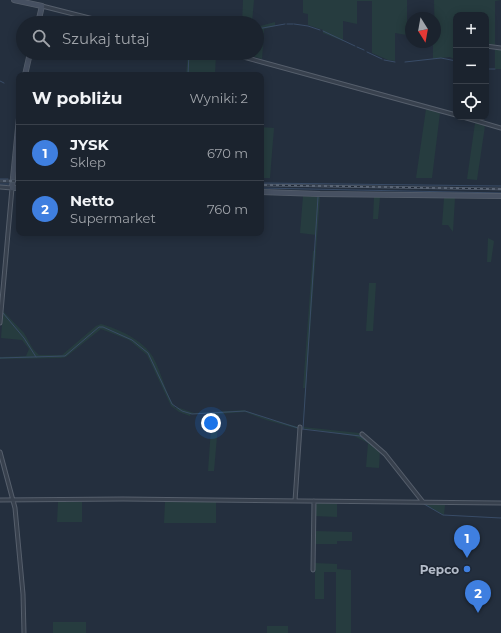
<!DOCTYPE html>
<html lang="pl">
<head>
<meta charset="utf-8">
<style>
	:root { --surface:#1b232e; --page:#282f3a; --text:#f1f3f6; --muted:#a0a4aa; --line:#39404a; --accent:#b45309 }
	body { margin:0; font-family:Montserrat,sans-serif; background:var(--page); color:var(--text) }
	.controls { position:absolute; right:12px; top:12px; display:grid; overflow:hidden; border-radius:8px; box-shadow:0 2px 10px #0003 }
	.controls button { width:36px; height:36px; display:grid; place-items:center; padding:0; border:0; border-bottom:1px solid var(--line); background:var(--surface); color:var(--text); font:20px sans-serif }
	.compass { position:absolute; left:405px; top:12px; width:36px; height:36px; border-radius:50%; background:var(--surface); box-shadow:0 2px 10px #0003; rotate:169deg }
	.you { position:absolute; left:211px; top:423px; width:14px; height:14px; margin:-10px; border:3px solid #fff; border-radius:50%; background:#1a73e8; box-shadow:0 0 0 6px #1a73e833 }
	.badge { display:grid; place-items:center; width:26px; height:26px; border-radius:50%; background:var(--accent); color:#fff; font-size:13px; font-weight:700 }
	.pin { position:absolute; translate:-50% -33px; filter:drop-shadow(0 1px 2px #0008) }
	.pin::after { content:''; position:absolute; top:21px; width:14px; height:12px; background:inherit; clip-path:polygon(0 0,100% 0,50% 100%) }
	.list { margin:0; padding:0; list-style:none }
	h2 { display:flex; justify-content:space-between; align-items:center; height:52px; margin:0; padding:0 16px; font-size:17px }
	h2 small { font-size:13px; font-weight:400; color:var(--muted) }
	.list li { display:grid; grid-template-columns:26px 1fr auto; gap:12px; align-items:center; box-sizing:border-box; height:56px; padding:0 16px; border-top:1px solid var(--line) }
	.list b { display:block; font-size:15px; white-space:nowrap }
	.list p { margin:0; font-size:13px; white-space:nowrap; color:var(--muted) }
	.list em { font-size:13px; font-style:normal; color:var(--muted) }
	.icon { flex:none; width:22px; height:22px; fill:none; stroke:currentColor; stroke-width:2; stroke-linecap:round; stroke-linejoin:round }
	.map { position:relative; flex:none; width:501px; height:633px; overflow:hidden }
	.search { position:absolute; background:var(--surface); box-shadow:0 2px 10px #0003; left:16px; top:16px; width:248px; height:44px; display:flex; align-items:center; gap:10px; box-sizing:border-box; padding:0 14px; border-radius:22px; color:var(--muted); font-size:15px }
	.panel { position:absolute; background:var(--surface); box-shadow:0 2px 10px #0003; left:16px; top:72px; width:248px; height:164px; border-radius:8px }
	.map>svg:first-child { display:block }
	.green { fill:#263c3f }
	.lines { fill:none; stroke-linecap:round; stroke-linejoin:round }
	.stream { stroke:#394c67; stroke-width:1 }
	.street-casing { stroke:#565f6c; stroke-width:5 }
	.secondary-casing { stroke:#565f6c; stroke-width:6 }
	.street { stroke:#38414e; stroke-width:3 }
	.secondary { stroke:#465061; stroke-width:4.5 }
	.rail-casing { stroke:#5a6575; stroke-width:2.5 }
	.rail { stroke:#1d2633; stroke-width:1; stroke-dasharray:3; stroke-linecap:butt }
	.shop-dot { fill:#3f7fe0; stroke:#1d2633; stroke-width:1.5 }
	.labels { text-anchor:middle; dominant-baseline:central; stroke-width:3; stroke-linejoin:round; paint-order:stroke }
	.poi-label { font-size:12px; font-weight:bold; fill:#b4bcc9; stroke:#1d2633; text-anchor:end }
</style>
</head>
<body>
<div class="map">
<svg width="501" height="633" viewBox="0 0 501 633">
	<rect width="100%" height="100%" fill="#242f3e"/>
	<path class="green" d="M243,0H254L252,23H242Z
		M303,0H407V35L395,33V61L388,60L372,53V1H357V24L343,21V41L323,33V30L308,25V14L303,13Z
		M434,0H501L495,1V45L486,43V15H456V60L450,57L433,59V42H435Z
		M275,22V26L264,29L262,59L243,53H257V27Z
		M495,49L501,50V69H495Z
		M188,53H216L215,75H186Z
		M426,109L440,113L432,178H416Z
		M475,123L485,126L477,180L467,179Z
		M261,127L274,128L270,178H261Z
		M303,196L320,197L303,427L359,433L380,450L379,468L366,467L368,443L354,436L301,428L303,427L305,388H303L313,251H315L316,235L300,233Z
		M374,197H380L378,219H373Z
		M444,198H455L453,232L448,225H442Z
		M488,238L494,241L491,262H487Z
		M369,283H376L373,331H366Z
		M3,311L24,333L33,349L39,355H62L96,326L101,324C119,329 143,340 153,357C162,373 165,393 176,409L177,407L194,413L244,410L265,418L299,427L298,429L266,420L245,412L219,414L214,471H208L212,414H191L190,416L179,412L171,406L147,355L129,340L101,329L66,357L61,358L0,359V357L26,356L29,349L22,340L1,338Z
		M200,501H216V523H164L165,502Z
		M58,502H82V522H57Z
		M318,503L337,504V517L315,516V506Z
		M426,505H445L444,515Z
		M315,531L352,532V541H337V544H315Z
		M315,563L337,564V569L351,570V633H336V572H324V599H315Z
		M53,622H86V633H53Z
		M267,626H288V633H267Z"/>
	<g class="lines">
		<path class="stream" d="M287,24H293
			M294,24L308,26L320,30
			M257,29L285,24
			M323,31L355,46
			M357,47L364,50
			M367,52L382,59
			M384,60L395,62
			M405,62L441,58L456,61
			M486,69H495
			M188,75L189,53
			M0,81L4,83
			M0,179H8
			M16,179H19
			M261,183L501,186
			M0,184H10
			M16,185H19
			M261,188L501,193
			M3,313L24,338L36,357
			M0,358L65,356L99,327H103L132,340L148,353L172,404L182,411L192,414L245,411L298,428
			M302,429L360,436L379,451
			M303,429L318,197
			M424,504L443,515L501,518"/>
		<defs>
			<path id="street" d="M42,6L109,23
				M486,46L501,48
				M229,53L456,115
				M463,117L501,128
				M0,187L12,188L0,323
				M362,434L385,454L423,502
				M0,452L15,508L23,594L24,633
				M0,500L123,499L501,503
				M295,501L300,427
				M313,570L314,501"/>
			<path id="secondary" d="M14,0L42,6L38,23
				M25,75L30,53
				M19,118L12,188H19
				M261,192L320,194L501,196"/>
		</defs>
		<use href="#street" class="street-casing"/>
		<use href="#secondary" class="secondary-casing"/>
		<use href="#street" class="street"/>
		<use href="#secondary" class="secondary"/>
		<defs>
			<path id="rail" d="M0,181H19
				M261,185L501,189"/>
		</defs>
		<use href="#rail" class="rail-casing"/>
		<use href="#rail" class="rail"/>
	</g>
	<circle class="shop-dot" cx="467" cy="569" r="4"/>
	<g class="labels">
		<g class="poi-label">
			<text x="459" y="569">Pepco</text>
		</g>
	</g>
</svg>
<div class="controls">
<button>+</button>
<button>−</button>
<button><svg class="icon" aria-label="locate" viewBox="0 0 24 24"><circle cx="12" cy="12" r="6"/><path d="M12 2v4M12 18v4M2 12h4M18 12h4"/></svg></button>
</div>
<svg class="compass" viewBox="-18 -18 36 36"><path d="M0-13l5 13h-10z" fill="#e53935"/><path d="M0 13l5-13h-10z" fill="#a0a4aa"/></svg>
<div class="you"></div>
<div class="pin badge" style="left:467px;top:558px;background:#3f7fe0">1</div>
<div class="pin badge" style="left:478px;top:613px;background:#3f7fe0">2</div>
<div class="search"><svg class="icon" aria-label="search" viewBox="0 0 24 24"><circle cx="10" cy="10" r="6"/><path d="M15 15l6 6"/></svg>Szukaj tutaj</div>
<section class="panel">
<h2>W pobliżu<small>Wyniki: 2</small></h2>
<ul class="list">
<li><span class="badge" style="background:#3f7fe0">1</span><div><b>JYSK</b><p>Sklep</p></div><em>670 m</em></li>
<li><span class="badge" style="background:#3f7fe0">2</span><div><b>Netto</b><p>Supermarket</p></div><em>760 m</em></li>
</ul>
</section>
</div>
</body>
</html>
